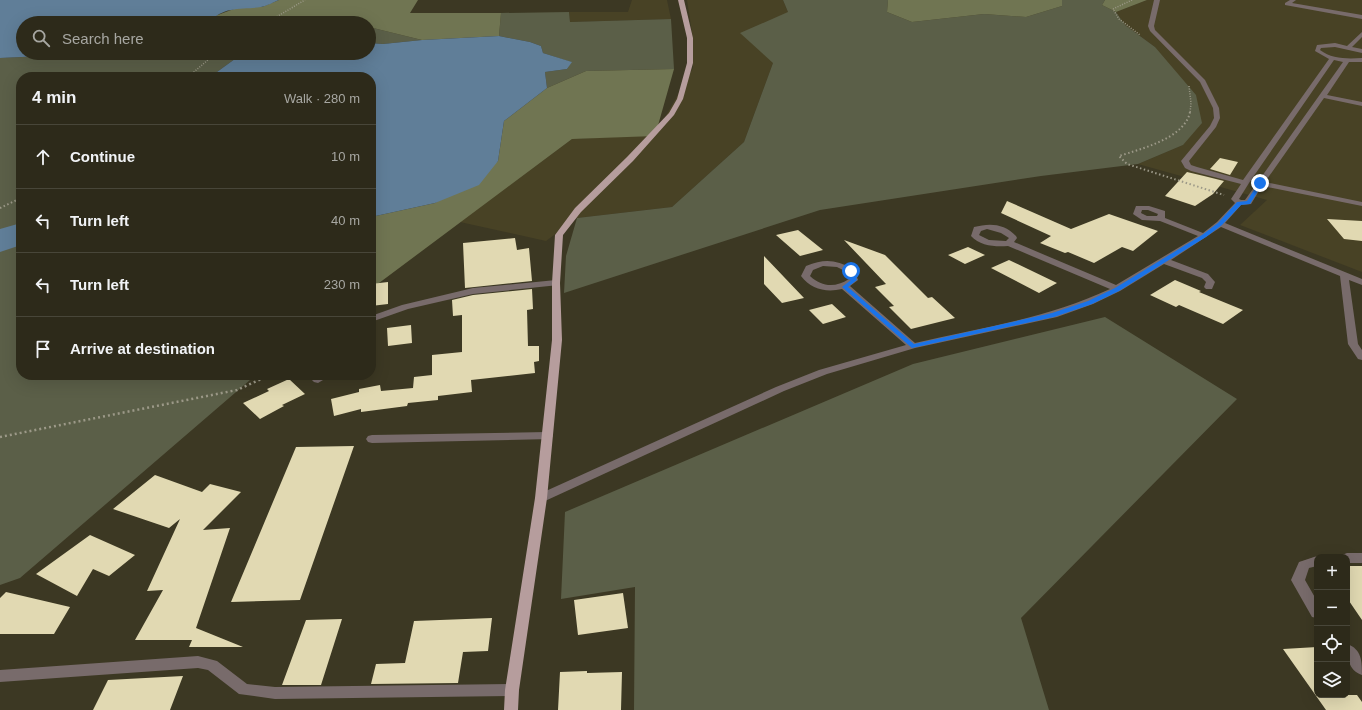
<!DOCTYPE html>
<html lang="en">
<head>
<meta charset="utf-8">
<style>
	:root { --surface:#2d2a1a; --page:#393627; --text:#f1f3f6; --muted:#a7a7a2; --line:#484639 }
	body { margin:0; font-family:Helvetica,sans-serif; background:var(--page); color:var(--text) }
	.controls { position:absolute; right:12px; bottom:12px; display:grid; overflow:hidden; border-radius:8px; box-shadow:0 4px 16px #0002 }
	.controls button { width:36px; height:36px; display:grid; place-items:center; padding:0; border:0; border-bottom:1px solid var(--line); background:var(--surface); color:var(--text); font:20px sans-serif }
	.stop { position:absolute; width:12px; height:12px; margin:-9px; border:3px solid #1a73e8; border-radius:50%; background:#fff }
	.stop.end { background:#1a73e8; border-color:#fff; box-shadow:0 1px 4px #0008 }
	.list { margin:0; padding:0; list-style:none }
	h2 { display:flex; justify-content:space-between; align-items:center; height:52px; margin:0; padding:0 16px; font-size:17px }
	h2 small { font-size:13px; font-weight:400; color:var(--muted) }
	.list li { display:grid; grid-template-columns:26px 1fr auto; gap:12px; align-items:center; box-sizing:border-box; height:64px; padding:0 16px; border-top:1px solid var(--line) }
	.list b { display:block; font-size:15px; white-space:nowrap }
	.list em { font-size:13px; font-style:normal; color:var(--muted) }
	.icon { flex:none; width:22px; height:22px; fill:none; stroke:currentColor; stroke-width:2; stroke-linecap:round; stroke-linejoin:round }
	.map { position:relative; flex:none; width:1362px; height:710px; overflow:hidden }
	.search { position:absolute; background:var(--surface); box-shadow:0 4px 16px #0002; left:16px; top:16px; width:360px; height:44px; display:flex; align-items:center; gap:10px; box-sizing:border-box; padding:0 14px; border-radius:22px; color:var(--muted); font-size:15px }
	.panel { position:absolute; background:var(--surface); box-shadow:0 4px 16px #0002; left:16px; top:72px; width:360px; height:308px; border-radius:16px }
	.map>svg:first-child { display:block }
	.built { fill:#484225 }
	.green { fill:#5b5f48 }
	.forest { fill:#707552 }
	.water { fill:#607e98 }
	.building { fill:#e1d9b2 }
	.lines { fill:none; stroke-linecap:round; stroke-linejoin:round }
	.path-far2 { stroke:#9c9988; stroke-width:1.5; stroke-dasharray:1 1.5; stroke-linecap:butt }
	.path-far1 { stroke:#9c9988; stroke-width:2; stroke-dasharray:1.5 2.5; stroke-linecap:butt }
	.path { stroke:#9c9988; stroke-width:2.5; stroke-dasharray:2 3; stroke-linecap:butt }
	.minor { fill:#786b6b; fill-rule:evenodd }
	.major { fill:#b69d9d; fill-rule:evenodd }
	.route { fill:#1a73e8 }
</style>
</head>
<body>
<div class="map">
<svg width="1362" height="710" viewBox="0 0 1362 710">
	<rect width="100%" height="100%" fill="#3c3823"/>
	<path class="built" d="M632,0H667L671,19L570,22L569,12H628Z
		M687,0H783L788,12L773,63L744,142L672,207L577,218L546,241L460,222L572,139L655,135L693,68V39Z
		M1147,0H1362V272L1240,225L1267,200L1138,164L1183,145L1155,47L1125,25L1116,12Z"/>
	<path class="green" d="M783,0H888L887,12L912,22L984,14L1026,17L1062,6V0H1105L1102,5L1116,12L1125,25L1155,47L1196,95L1202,123L1183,145L1138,164L1041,176L820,210L564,293L566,256L577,218L672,207L744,142L773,63L740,33L788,12Z
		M569,12L570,22L671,19L674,69L586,71L547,88L545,72L567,69L571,62L543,53L541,46L530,42L499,36L501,13Z
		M215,16L266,23H210Z
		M369,27L422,40L383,44L369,43Z
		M110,53H247L239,56L210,77H21V375H239L250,380L20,578L0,585V58Z
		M1105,317L1237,399L1021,618L1049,710H634L635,587L561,599L565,512L913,364Z"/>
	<path class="forest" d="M279,0H418L410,13H501L499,36L422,40L369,27V23H266L215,16L239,7H262Z
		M888,0H1062V6L1026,17L984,14L912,22L887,12Z
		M1105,0H1147L1116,12L1102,5Z
		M674,69L655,136L572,139L371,289V217L435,203L498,161L504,121L547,88L586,71Z"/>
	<path class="water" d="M0,0H279C274,2 267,6 261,7C243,10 223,5 209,23H23V53H110L0,58Z
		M499,36L530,42L541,46L543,53L572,62L567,69L545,72L547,88L504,121L498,161L479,185L435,203L371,217V77H210L239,56L247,53H369V43L383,44L422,40Z
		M21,223V245L0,252V229Z"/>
	<path class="building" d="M1220,158L1238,162L1230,175L1210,169Z
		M1187,172L1204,176L1224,181L1213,194L1195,206L1165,196Z
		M1007,201L1071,229L1109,214L1158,231L1133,251L1122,247L1094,263L1068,252L1065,253L1040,243L1051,236L1001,213Z
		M1327,219L1362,221V241L1344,239Z
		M798,230L823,250L800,256L776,235Z
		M515,238L517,250L529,248L532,281L465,288L463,243Z
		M844,240L885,255L928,298L932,297L955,318L911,329L889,307L894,306L875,287L886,284Z
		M968,247L985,255L965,264L948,255Z
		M764,256L804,298L782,303L764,284Z
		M1009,260L1057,283L1039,293L991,268Z
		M1175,280L1201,291L1199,292L1243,310L1223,324L1179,305L1176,307L1150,295Z
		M388,282V304L371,306V284Z
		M532,289L533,309L527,310L528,346H539V361L534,362L535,373L471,380L472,392L438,396V400L408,403L407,406L361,412V409L334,416L331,399L359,392V389L380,385L381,391L413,388L414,377L432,375V355L462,352V315L453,316L452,300L473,295Z
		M832,304L846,317L823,324L809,310Z
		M411,325L412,343L388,346L387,328Z
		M289,379L305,394L282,405L284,406L260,419L243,403L269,391L267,389Z
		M354,446L300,600L231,602L296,447Z
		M155,475L202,492L210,484L241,492L203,530L230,528L196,628L243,647H189L192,640H135L163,590L147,591L180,519L169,528L113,509Z
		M90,535L135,555L109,576L93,569L77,596L36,574Z
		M1347,566H1362V620L1347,598Z
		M6,592L70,607L54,634H0V598Z
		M623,593L628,628L578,635L574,600Z
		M492,618L488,651L463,652L458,683L371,684L376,664L405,663L414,621Z
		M342,619L321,685H282L306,620Z
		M1317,647V695H1357L1362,702V710H1326L1283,649Z
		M587,671V673L622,672L621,710H558L560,672Z
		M183,676L170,710H93L108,680Z"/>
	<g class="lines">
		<path class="path-far2" d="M1132,0L1113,9L1119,19L1140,35
			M266,23L305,0
			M188,77L216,53
			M1189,86L1191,103L1190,113"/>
		<path class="path-far1" d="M1190,112C1185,138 1141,149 1119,156L1127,164L1224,195
			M0,208L21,198"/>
		<path class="path" d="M0,437L237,390L270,375"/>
		<path class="minor" d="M1154,0H1160L1154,26L1155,30L1205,80L1219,108L1220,118L1216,127L1189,161L1191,165L1197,167L1243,180L1329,59L1315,51L1317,45L1335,43L1347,46L1362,32V37L1352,47L1362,49V53L1335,47L1321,48L1320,50C1332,59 1347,59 1362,58V62H1349L1327,95L1362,102V106L1324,98L1265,182L1362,202V206L1262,186L1251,204L1241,205L1225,223L1362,279V285L1349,280L1358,344L1362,350V360L1358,359L1348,344L1340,276L1221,227L1171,260L1208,274L1215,282L1212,289H1206L1204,287L1206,282L1202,278L1164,264L1120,291L1093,304L1057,317L915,348L827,374L784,391L545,501H537L535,498L537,495L776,387L819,370L906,345L842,289C826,293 811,289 801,276L806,266C826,258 835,260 854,269L858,280L850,286L915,343C981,328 1048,318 1110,289L1008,246C995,247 980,246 971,236L974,227C989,223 1004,223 1016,236L1017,238L1014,242L1116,285L1198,236L1160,221L1142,220L1133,214L1136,206H1149L1165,211V218L1203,233L1217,222L1235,203L1231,199L1241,184L1191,171L1185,168L1181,161L1210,126L1214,118L1213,108L1200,82L1150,31L1148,26ZM1334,60L1343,62L1245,200H1241L1239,199L1249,183ZM1142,210H1148L1158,214L1157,216H1147L1141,213ZM987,229L1001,233L1009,238L1006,241L989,240L979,235L981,231ZM823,266L837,267L847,272L849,279C835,288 822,287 810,276L813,270Z
			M1290,0H1296L1292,3L1362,15V19L1285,5V3Z
			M556,280L560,283L559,285L473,294L408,309L371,322V316L402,305L473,288Z
			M307,375H318L323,380L318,383L314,382Z
			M547,432L551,433L553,436L551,439L372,443L368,442L366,439L368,436L372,435Z
			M1347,553H1362V563H1347V557H1341L1342,555Z
			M1317,556L1320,557H1317V566L1309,568L1305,580L1317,601V618L1312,617L1291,580L1299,562Z
			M1347,644C1362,649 1362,662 1362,675C1348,670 1347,657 1347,644Z
			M198,656L217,661L247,684L275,687L512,684L517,686L519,690L517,694L512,696L275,699L239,694L208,670L198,668L0,682V670Z"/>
		<path class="major" d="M678,0H684L693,38V63L683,99L674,115L633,161L581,212L563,235L560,283L562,340L547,498L519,690L518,710H504L505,690L535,498L552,340V283L555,235L575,208L627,157L669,113L677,99L687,63V38Z"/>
	</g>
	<path class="route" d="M1259,182L1263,183L1250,204L1241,205L1222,225L1206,237L1119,291L1092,304L1054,317L912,348L842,287L851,280L848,271L853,270L857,280L848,287L914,344L1052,313L1088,301L1115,288L1202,235L1218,223L1237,202L1247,201Z"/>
</svg>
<div class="controls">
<button>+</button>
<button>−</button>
<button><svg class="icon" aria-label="locate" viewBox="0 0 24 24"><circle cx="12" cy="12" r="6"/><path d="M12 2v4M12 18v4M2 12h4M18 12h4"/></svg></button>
<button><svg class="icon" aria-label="layers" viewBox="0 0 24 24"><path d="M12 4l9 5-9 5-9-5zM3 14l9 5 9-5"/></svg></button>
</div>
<div class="stop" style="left:851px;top:271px"></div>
<div class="stop end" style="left:1260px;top:183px"></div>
<div class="search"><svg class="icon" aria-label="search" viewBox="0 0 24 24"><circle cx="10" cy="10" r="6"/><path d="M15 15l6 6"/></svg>Search here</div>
<section class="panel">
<h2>4 min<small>Walk · 280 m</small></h2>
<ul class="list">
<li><svg class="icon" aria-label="ahead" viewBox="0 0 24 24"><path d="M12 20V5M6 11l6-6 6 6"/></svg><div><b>Continue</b></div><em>10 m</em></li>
<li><svg class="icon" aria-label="left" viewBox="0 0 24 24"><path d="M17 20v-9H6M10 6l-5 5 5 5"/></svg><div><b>Turn left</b></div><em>40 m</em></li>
<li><svg class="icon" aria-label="left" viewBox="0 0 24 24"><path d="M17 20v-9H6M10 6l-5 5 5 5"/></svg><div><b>Turn left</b></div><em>230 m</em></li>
<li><svg class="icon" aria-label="arrive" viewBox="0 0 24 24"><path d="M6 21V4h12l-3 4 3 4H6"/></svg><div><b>Arrive at destination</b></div></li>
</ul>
</section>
</div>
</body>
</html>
